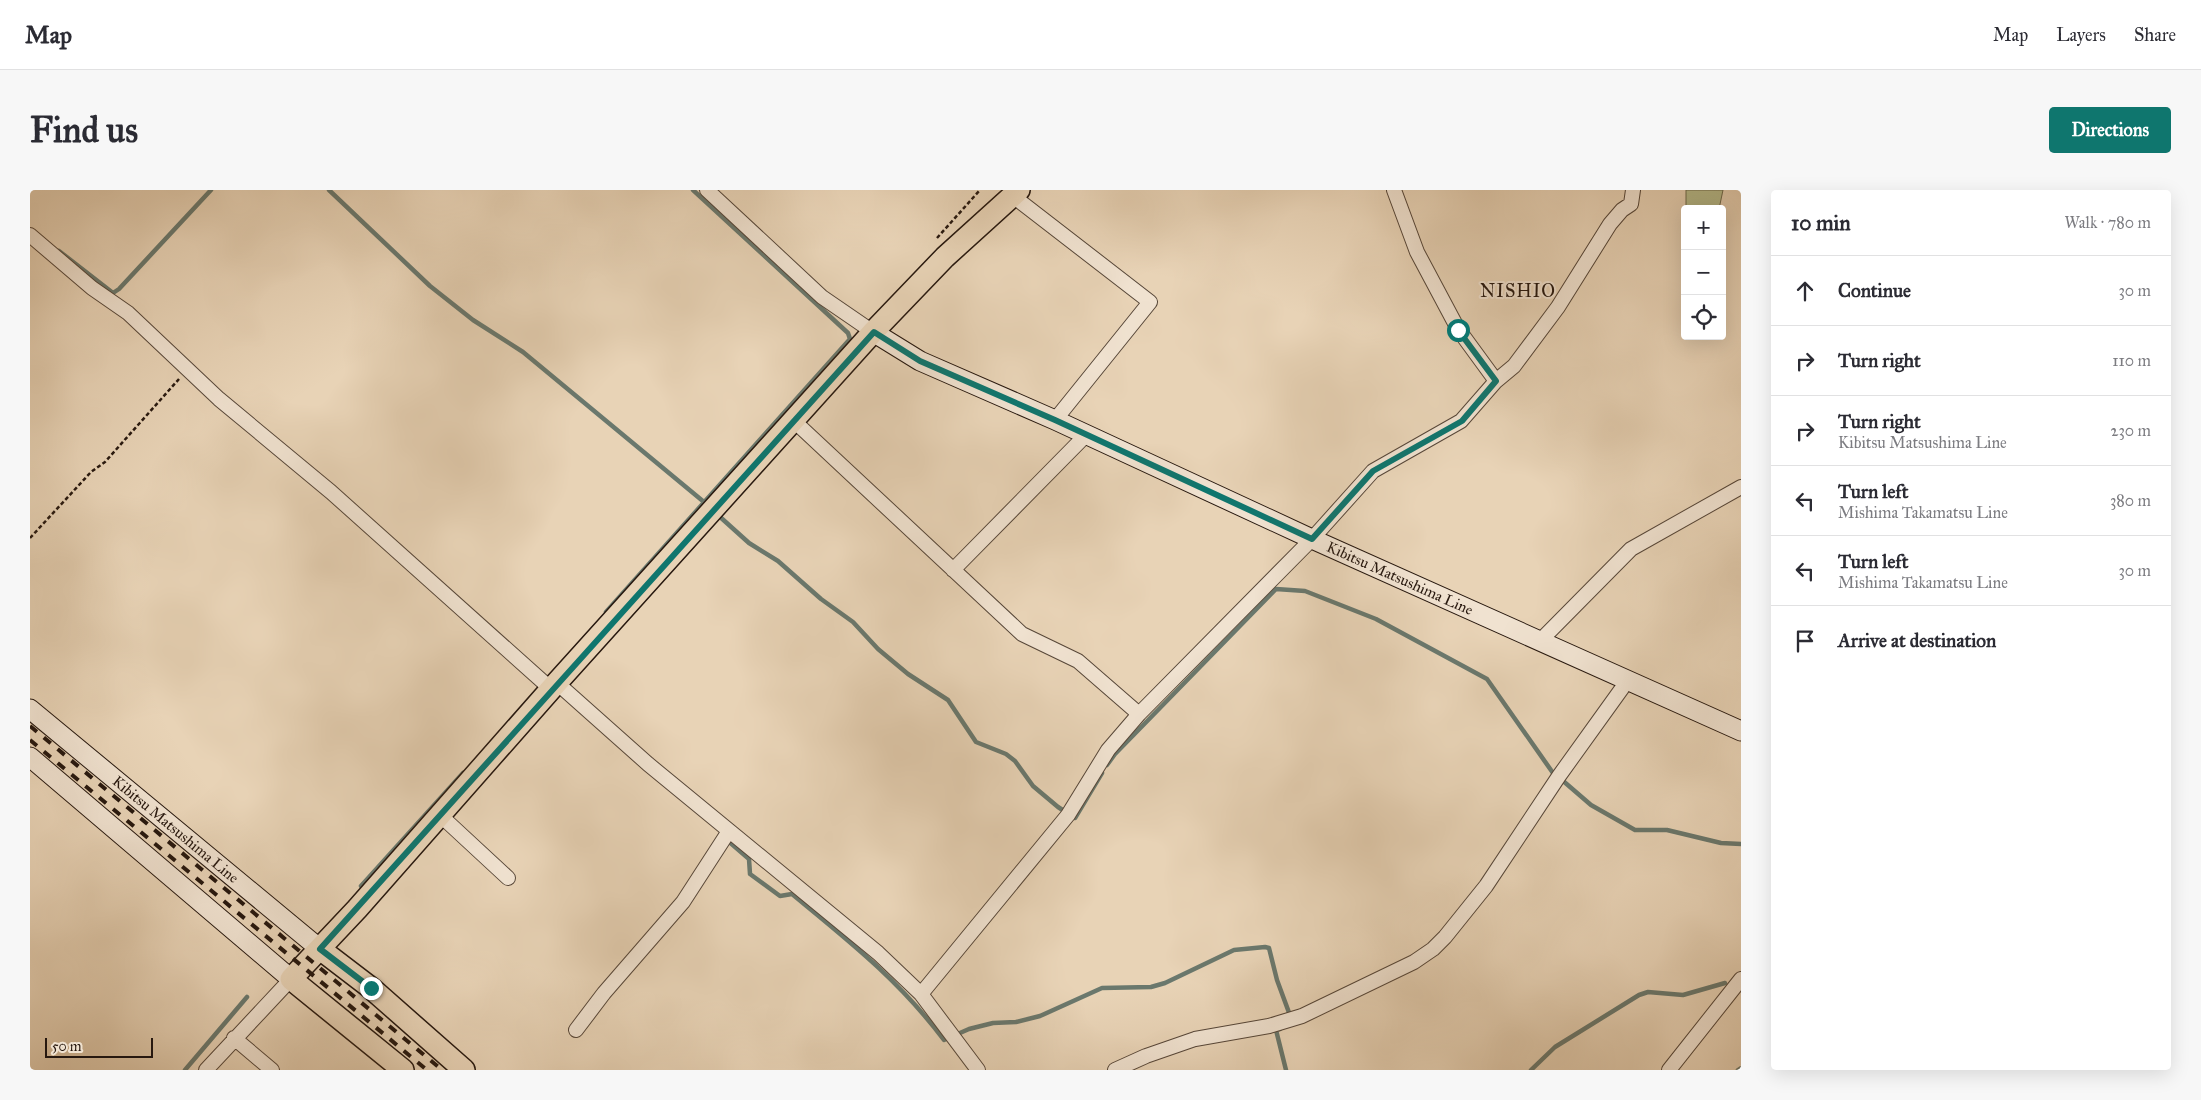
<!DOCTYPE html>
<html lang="en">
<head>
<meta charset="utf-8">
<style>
	:root { --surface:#fff; --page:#f7f7f7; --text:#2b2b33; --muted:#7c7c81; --line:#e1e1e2; --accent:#0f766e }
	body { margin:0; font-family:"IM FELL Great Primer",serif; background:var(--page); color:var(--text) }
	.controls { position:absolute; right:15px; top:15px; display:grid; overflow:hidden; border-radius:5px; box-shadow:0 5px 20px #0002 }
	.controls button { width:45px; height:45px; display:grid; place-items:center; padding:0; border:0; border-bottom:1px solid var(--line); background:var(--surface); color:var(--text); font:25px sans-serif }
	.scale { position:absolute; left:15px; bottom:12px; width:108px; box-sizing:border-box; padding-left:5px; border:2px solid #27180f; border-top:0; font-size:14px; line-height:18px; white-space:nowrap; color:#27180f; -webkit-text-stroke:4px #f0e2d0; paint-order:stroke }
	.stop { position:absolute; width:15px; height:15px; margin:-11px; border:4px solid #0f766e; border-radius:50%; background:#fff }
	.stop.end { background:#0f766e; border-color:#fff; box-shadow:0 1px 5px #0008 }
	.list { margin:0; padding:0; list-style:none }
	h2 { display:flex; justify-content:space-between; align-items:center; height:65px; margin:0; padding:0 20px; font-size:21px }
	h2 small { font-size:16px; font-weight:400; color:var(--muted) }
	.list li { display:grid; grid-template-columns:32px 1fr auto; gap:15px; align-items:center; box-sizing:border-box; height:70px; padding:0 20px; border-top:1px solid var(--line) }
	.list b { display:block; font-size:19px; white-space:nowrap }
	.list p { margin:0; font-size:16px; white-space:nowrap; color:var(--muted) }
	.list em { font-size:16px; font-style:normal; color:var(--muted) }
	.icon { flex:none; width:28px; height:28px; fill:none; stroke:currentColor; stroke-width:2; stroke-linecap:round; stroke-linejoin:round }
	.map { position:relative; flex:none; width:1711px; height:880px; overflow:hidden; border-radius:5px }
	header { display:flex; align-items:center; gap:30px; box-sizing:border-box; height:70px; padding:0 25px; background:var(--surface); border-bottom:1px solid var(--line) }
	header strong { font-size:24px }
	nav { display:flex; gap:28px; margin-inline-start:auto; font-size:18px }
	.intro { display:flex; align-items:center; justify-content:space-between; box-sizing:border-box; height:120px; padding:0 30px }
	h1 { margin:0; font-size:35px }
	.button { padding:12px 22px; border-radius:5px; background:var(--accent); color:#fff; font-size:18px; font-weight:700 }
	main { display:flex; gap:30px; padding:0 30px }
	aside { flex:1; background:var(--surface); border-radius:5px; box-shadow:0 5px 20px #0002 }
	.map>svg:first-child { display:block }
	.green { fill:#b6bc8d; stroke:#6e6a4e }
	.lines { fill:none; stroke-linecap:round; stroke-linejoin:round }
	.stream { stroke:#6a786d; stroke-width:4.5 }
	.minor-casing { stroke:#574739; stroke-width:16 }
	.secondary-casing { stroke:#27180f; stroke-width:21 }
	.primary-casing { stroke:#27180f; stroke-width:24 }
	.path { stroke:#27180f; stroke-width:2.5; stroke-dasharray:4 2.5; stroke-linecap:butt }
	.minor { stroke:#f0e2d0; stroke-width:14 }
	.secondary { stroke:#f0e2d0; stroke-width:19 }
	.primary { stroke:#e8d3b6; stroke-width:21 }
	.rail { stroke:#27180f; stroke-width:4; stroke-dasharray:9 9; stroke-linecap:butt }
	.route { stroke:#0f766e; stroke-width:6 }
	.labels { text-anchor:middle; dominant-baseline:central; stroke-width:4; stroke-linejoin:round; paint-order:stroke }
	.street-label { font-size:15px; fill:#27180f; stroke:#f0e2d0 }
	.quarter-label { font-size:18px; letter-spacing:1px; fill:#27180f; stroke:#f0e2d0 }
</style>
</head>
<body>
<header>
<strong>Map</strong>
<nav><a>Map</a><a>Layers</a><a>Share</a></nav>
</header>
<div class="intro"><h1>Find us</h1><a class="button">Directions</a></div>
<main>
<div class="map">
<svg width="1711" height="880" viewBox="0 0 1711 880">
	<rect width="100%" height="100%" fill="#e8d3b6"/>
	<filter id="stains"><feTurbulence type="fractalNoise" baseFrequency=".004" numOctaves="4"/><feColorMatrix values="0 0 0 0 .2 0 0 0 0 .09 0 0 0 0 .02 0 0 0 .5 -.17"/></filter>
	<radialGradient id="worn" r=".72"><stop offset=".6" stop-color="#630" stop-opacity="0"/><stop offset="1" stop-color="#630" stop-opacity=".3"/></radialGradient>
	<path class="green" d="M1656,0H1693L1689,19H1656Z"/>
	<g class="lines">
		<path class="stream" d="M299,0L400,96L443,130L493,162L674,312
			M29,61L83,103L89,99L181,0
			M689,326L719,353L748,371L791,409L823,432L848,459L878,484L918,510L946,552L976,564L985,571L1003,596L1028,617L1045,628L1072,583
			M576,422L820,149L818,143L663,0
			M1077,575L1085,564L1246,399L1275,401L1346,429L1457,489L1523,583
			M1532,590L1561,615L1605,640H1637L1691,653L1711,654
			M697,650L719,669L720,684L750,706L762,704C819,751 869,790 914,850L939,839L963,833L986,832L1010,826L1072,798L1121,797L1135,793L1204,760L1235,757L1239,758L1247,790L1261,828
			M331,696L433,583
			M1250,839L1246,840L1256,880
			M155,880L217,807
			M1501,880L1525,857L1609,805L1618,802L1653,805L1695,793
			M1708,880L1711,878"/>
		<defs>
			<path id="minor" d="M677,0L792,107L843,142
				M1364,0L1387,62L1428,139L1466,191
				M983,6L1120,112L1025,230
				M0,45L62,98L98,123L189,209L301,302L521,499
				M763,230L992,444L1048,471L1109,524
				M923,380L1057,244
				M1511,450L1601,359L1711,297
				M527,493L618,574L848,763L891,804L948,880
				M410,625L478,688
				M891,804L1038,625L1078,560L1109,524L1282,349L1343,281L1431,231L1466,191L1484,176L1528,117L1580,34L1592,20L1601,14L1603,0
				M546,840L574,803L653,712L699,641
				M204,848L242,880
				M176,880L261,789
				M1085,880L1116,866L1165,849L1239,836L1272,826L1384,772L1403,759L1415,747L1456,696L1529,586L1598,490
				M1639,880L1711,789"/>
			<g id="secondary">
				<path id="s1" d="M843,142L890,171L1025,230L1282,349L1711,541"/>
				<path id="s2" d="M0,519L290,759"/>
				<path d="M0,567L261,789"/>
			</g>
			<path id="primary" d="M290,759L341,798L434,880
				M373,880L261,789L327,719L521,499L843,142L915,67L989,0"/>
		</defs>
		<use href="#minor" class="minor-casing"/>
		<use href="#secondary" class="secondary-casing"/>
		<use href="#primary" class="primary-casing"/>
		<path class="path" d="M907,48L950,0
			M0,348L61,282L75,272L149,189"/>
		<use href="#minor" class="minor"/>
		<use href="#secondary" class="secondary"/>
		<use href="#primary" class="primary"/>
		<path class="rail" d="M0,536L412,880
			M0,550L397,880"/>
	</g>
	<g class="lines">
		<path class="route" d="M341,798L290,759L844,142L890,171L1025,230L1282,349L1343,281L1432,231L1466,191L1428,140"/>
	</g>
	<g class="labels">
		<g class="street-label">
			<text stroke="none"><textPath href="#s1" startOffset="582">Kibitsu Matsushima Line</textPath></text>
			<text stroke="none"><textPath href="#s2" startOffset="189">Kibitsu Matsushima Line</textPath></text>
		</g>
		<g class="quarter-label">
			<text x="1488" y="101">NISHIO</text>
		</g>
	</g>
	<rect width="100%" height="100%" filter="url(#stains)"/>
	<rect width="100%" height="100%" fill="url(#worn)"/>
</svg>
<div class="controls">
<button>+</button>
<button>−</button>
<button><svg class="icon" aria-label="locate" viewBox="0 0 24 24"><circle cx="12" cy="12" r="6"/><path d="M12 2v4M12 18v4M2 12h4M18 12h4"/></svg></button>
</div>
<div class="scale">50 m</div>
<div class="stop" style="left:1428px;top:140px"></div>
<div class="stop end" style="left:341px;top:798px"></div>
</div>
<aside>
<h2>10 min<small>Walk · 780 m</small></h2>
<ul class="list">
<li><svg class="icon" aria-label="ahead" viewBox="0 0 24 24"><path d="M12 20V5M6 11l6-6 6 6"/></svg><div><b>Continue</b></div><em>30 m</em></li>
<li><svg class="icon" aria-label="right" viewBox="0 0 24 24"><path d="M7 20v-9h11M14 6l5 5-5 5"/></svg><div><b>Turn right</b></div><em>110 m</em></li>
<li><svg class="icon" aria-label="right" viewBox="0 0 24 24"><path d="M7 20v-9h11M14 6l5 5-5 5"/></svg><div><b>Turn right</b><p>Kibitsu Matsushima Line</p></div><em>230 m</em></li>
<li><svg class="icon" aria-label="left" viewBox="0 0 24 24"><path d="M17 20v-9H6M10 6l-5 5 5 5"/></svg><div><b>Turn left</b><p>Mishima Takamatsu Line</p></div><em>380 m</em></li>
<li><svg class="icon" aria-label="left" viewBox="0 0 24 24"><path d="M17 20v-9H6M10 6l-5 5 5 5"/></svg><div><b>Turn left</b><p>Mishima Takamatsu Line</p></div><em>30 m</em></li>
<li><svg class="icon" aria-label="arrive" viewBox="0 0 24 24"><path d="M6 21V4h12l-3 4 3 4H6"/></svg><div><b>Arrive at destination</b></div></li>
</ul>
</aside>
</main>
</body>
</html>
